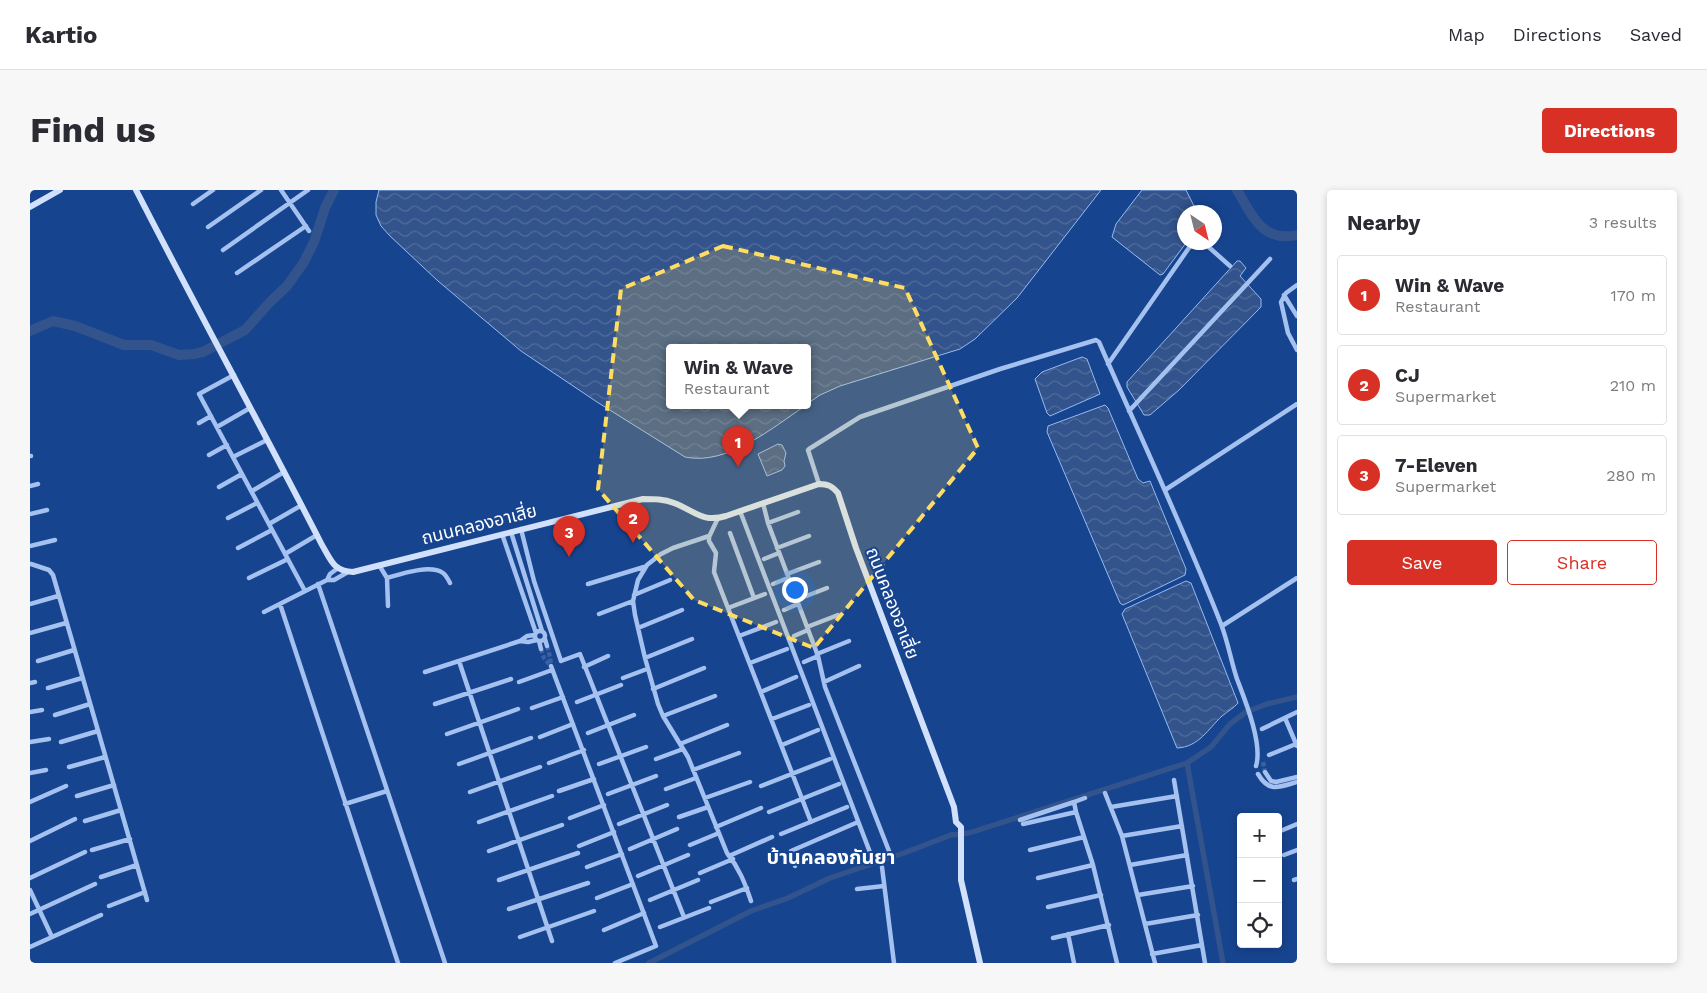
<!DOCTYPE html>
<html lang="en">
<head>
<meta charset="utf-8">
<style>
	:root { --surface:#fff; --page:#f7f7f7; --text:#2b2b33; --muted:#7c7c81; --line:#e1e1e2; --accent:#d93025 }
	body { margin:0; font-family:"Work Sans","Noto Sans Thai",sans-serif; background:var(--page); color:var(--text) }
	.controls { position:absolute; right:15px; bottom:15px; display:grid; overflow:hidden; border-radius:5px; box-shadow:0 2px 8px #0003 }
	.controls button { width:45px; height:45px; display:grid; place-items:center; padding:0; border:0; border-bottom:1px solid var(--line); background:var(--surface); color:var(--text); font:25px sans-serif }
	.compass { position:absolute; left:1147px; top:15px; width:45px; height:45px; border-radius:50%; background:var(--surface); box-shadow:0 2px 8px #0003; rotate:145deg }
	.you { position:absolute; left:764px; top:399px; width:18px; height:18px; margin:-12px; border:4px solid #fff; border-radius:50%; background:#1a73e8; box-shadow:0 0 0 8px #1a73e833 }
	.badge { display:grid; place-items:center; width:32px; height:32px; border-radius:50%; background:var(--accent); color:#fff; font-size:16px; font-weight:700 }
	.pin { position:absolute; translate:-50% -41px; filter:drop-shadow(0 1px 2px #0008) }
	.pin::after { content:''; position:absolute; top:26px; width:18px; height:15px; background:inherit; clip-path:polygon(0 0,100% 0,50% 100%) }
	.popup { position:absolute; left:636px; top:154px; width:145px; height:65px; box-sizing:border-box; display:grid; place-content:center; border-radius:5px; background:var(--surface); filter:drop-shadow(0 1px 4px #0005); font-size:16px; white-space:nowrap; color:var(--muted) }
	.popup b { font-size:19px; color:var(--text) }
	.popup::after { content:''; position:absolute; left:50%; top:100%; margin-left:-10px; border:10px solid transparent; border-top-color:var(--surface) }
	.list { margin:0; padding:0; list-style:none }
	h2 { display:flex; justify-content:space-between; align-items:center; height:65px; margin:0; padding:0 20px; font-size:21px }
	h2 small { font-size:16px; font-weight:400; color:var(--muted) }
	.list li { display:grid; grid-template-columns:32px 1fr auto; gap:15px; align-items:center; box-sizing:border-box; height:80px; margin:0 10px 10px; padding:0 10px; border:1px solid var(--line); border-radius:5px }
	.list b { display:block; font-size:19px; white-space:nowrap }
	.list p { margin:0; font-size:16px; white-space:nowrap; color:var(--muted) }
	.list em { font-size:16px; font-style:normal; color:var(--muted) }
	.actions { display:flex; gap:10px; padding:15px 20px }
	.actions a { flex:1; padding:11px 0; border:1px solid var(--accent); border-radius:5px; text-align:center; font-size:18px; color:var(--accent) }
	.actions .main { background:var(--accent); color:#fff }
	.icon { flex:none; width:28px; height:28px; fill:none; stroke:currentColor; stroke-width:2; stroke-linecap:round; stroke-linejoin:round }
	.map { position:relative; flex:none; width:1267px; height:773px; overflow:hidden; border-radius:5px }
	header { display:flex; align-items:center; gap:30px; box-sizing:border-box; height:70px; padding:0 25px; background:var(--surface); border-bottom:1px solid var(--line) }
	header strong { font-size:24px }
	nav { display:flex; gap:28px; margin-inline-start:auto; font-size:18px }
	.intro { display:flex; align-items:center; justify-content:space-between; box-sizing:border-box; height:120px; padding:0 30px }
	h1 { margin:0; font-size:35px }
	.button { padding:12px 22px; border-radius:5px; background:var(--accent); color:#fff; font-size:18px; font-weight:700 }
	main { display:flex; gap:30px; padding:0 30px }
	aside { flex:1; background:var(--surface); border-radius:5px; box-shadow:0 2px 8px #0003 }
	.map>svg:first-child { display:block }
	.water { fill:url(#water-waves); stroke:#96bbf2 }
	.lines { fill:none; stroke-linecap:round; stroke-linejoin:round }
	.canal { stroke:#32538b; stroke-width:5.5 }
	.river { stroke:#32538b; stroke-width:10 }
	.street-tunnel { stroke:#3a60a0; stroke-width:4.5; stroke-dasharray:4.5 2; stroke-linecap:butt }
	.street { stroke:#a4c1ef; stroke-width:4.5 }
	.secondary { stroke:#d1e1fb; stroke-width:6 }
	.marked { fill:#ffdc62; fill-opacity:0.2; stroke:#ffdc62; stroke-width:4; stroke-dasharray:10 6; stroke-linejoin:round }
	.labels { text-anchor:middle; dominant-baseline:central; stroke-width:4; stroke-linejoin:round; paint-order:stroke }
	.street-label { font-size:18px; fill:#fff; stroke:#17448f }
	.quarter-label { font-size:20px; font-weight:bold; fill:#fff; stroke:#17448f }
</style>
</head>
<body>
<header>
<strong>Kartio</strong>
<nav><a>Map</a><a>Directions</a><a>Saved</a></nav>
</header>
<div class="intro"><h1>Find us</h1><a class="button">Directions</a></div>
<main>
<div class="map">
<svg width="1267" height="773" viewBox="0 0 1267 773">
	<defs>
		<pattern id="water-waves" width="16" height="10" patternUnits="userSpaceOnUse" patternTransform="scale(1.25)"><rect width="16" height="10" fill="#32538b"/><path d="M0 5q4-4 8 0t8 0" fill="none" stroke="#516d9c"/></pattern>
	</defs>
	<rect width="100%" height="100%" fill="#17448f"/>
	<path class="water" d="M349,0H1071L987,108L945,149L930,159L810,196L790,205L777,214V158H639V216H775C742,238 697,276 655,267L567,212L491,161L408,91L360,46L351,36L346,25V12Z
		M1112,0H1156L1167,22H1154L1156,53L1133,84L1130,85L1082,47L1086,34Z
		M1207,71H1210L1216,78L1210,86L1231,109V117L1149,200L1120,225H1114L1097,197V192Z
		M1052,167L1057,169L1070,204L1020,226L1017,223L1005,189L1012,182Z
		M1075,215L1078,218L1108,289L1113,293L1120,291L1156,379L1155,385L1093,415L1090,413L1017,242L1018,236Z
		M748,254L752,255L756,263L754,271L755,276L752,280L737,286L728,264Z
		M1156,391L1161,393L1208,513C1204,518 1198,521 1192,526C1178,539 1169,557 1147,558L1092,424L1095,419Z"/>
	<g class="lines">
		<path class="canal" d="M1157,573L1193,773
			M619,773L721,721L758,708L800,688L874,663L921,645L939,643L1157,573L1181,557L1200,534L1216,522L1237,514L1267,507"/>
		<path class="river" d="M1207,0C1222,25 1232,53 1267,45
			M0,141L23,131L45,136L94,155H121L149,165L164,164L173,162L215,140L240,112L257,96L274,72L284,52L295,18L304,0"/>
		<path class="street-tunnel" d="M517,456L520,467L521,476
			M511,459L514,468L521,476
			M1233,572L1235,582"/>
		<path class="street" d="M251,0L279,41
			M163,14L183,0
			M178,37L231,0
			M1173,52L1200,76
			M193,60L278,0
			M207,83L276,36
			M1267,95L1256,103L1251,112L1258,143L1267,160
			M1254,105L1267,126
			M1078,174L1163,52
			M204,185L169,204L275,401
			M1099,221L1240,69
			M169,233L181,226
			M187,237L220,218
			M179,265L197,255
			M0,266H1
			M203,267L237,250
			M789,294L778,260L779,259L830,227L970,179L1066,150L1069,152C1110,246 1154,339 1191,434C1198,452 1201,471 1207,489C1215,510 1233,554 1226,576
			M0,296L8,294
			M189,297L212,284
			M1135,300L1267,214
			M222,301L254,282
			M733,313L738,333L788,466L795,497L859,661
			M710,321L841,665
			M0,324L17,320
			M198,328L227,313
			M688,328L679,347V351L686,363L684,382L781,632
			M738,333L768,322
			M239,334L272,315
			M491,339L504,391L531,471L550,464L654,727
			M481,342L512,441
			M700,343L724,408
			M472,344L506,443
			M679,346L643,358L631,364L617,375L608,390L603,411L605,425L615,468L628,514L633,526L658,567L697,663C709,678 715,693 721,711
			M0,356L25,350
			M208,358L242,340
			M747,358L779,346
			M255,364L287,345
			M734,369L749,363
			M1,374L19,380L23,385L117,710
			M349,375L357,388C371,384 400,374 413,383C416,385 418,389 420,393
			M757,384L789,372
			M219,388L258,369
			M357,388L358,416
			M297,390L300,384L308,378
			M288,394L415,773
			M558,394L614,377
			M743,394L758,388
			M604,405L640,390
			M766,410L797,398
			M0,414L28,406
			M250,414L368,773
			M698,418L735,404
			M754,420L768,414
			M234,422L297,390H304L318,382
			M569,424L603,411
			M1192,436L1267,388
			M777,437L808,425
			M608,438L652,420
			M505 446a5 5 0 1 1 10 0a5 5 0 1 1-10 0Z
			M0,443L36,433
			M709,446L746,432
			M764,446L778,440
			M515,449L517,456
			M490,451L498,452L507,450
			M509,451L511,459
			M787,464L819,451
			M615,468L662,449
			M8,471L44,460
			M429,471L522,751
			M774,472L788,466
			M720,473L757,459
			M521,476L626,756L585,773
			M554,477L578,466
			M395,482L490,451L497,446L505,445
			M593,488L617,479
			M489,492L522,480
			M794,492L829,476
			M0,493L5,492
			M18,498L52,488
			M623,499L674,478
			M731,502L766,487
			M547,512L591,495
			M405,514L481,489
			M502,518L533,507
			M0,522L12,520
			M25,525L60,514
			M633,526L685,506
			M1255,528L1267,556
			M742,529L779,515
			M1232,539L1267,522
			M558,543L604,525
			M417,544L488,519
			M510,547L543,534
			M0,552L19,549
			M31,552L68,541
			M650,554L697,535
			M752,555L788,540
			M1239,565L1266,554
			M626,569L653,559
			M519,573L554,560
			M429,574L501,548
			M569,574L616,557
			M39,577L75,567
			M663,580L709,563
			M1235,582L1241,591L1246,592L1267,587
			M0,583L16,580
			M1228,584C1239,603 1249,597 1267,592
			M1144,590L1175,773
			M731,596L800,569
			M636,599L666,588
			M529,601L564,589
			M440,602L510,577
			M1075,603L1092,646L1125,773
			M578,604L626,586
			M47,606L84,595
			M675,608L720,592
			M0,612L36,596
			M315,614L357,601
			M1081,617L1147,606
			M739,622L809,594
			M1046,622L1044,612L1055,608
			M649,627L678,617
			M540,628L574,615
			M990,630L1044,612
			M55,631L91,620
			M449,632L522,606
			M589,634L637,615
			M993,634L1046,622L1063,675L1087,773
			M686,637L731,618
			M1248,642L1267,634
			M751,644L817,617
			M1092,646L1152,636
			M0,651L45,629
			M660,655L689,643
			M549,656L584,642
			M600,659L647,639
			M62,660L100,649
			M1000,660L1054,647
			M459,661L532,635
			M1254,665L1267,660
			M699,666L742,647
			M1100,675L1157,665
			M765,676L761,661L828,632
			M557,677L592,664
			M852,677L864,773
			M670,683L703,669
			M608,686L658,665
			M71,687L107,675
			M0,688L55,662
			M1008,688L1063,675
			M469,690L548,663
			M1264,690L1267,689
			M827,699L854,696
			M0,700L22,747
			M1108,705L1163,696
			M567,708L603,694
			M620,710L668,690
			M681,712L717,698
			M79,716L115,702
			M1018,717L1071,705
			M479,719L558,693
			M0,724L65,694
			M1115,734L1168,725
			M630,737L679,718
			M574,740L614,723
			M1038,744L1044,773
			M490,747L564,721
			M1023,748L1079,735
			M0,757L71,725
			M1122,764L1172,755"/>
		<path class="secondary" d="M106,0C167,119 231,236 292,355C301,370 303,381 323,382L613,309C624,309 634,309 644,313C665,321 672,333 696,326L789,294C798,294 802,296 808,303L826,358L924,617L926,632L931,637V690L950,773
			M0,17L30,0"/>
	</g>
	<path class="marked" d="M693,56L875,98L948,258L784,458L664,410L568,299L591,99Z"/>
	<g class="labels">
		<g class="street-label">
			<text transform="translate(449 334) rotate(-14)">ถนนคลองอาเสี่ย</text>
			<text transform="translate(863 413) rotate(69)">ถนนคลองอาเสี่ย</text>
		</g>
		<g class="quarter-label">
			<text x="801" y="667">บ้านคลองกันยา</text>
		</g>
	</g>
</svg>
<div class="controls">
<button>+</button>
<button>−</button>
<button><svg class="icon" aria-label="locate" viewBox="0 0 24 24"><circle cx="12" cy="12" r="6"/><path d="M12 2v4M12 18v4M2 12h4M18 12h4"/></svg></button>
</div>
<svg class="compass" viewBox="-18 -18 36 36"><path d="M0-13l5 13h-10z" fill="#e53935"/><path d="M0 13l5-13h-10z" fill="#7c7c81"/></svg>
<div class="you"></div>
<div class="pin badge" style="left:708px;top:277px">1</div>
<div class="popup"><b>Win &amp; Wave</b>Restaurant</div>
<div class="pin badge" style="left:603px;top:353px">2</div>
<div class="pin badge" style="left:539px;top:367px">3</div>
</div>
<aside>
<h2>Nearby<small>3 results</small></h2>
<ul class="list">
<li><span class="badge">1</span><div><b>Win &amp; Wave</b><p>Restaurant</p></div><em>170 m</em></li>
<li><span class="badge">2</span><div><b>CJ</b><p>Supermarket</p></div><em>210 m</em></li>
<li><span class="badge">3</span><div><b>7-Eleven</b><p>Supermarket</p></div><em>280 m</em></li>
</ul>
<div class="actions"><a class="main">Save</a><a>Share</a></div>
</aside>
</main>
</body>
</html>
